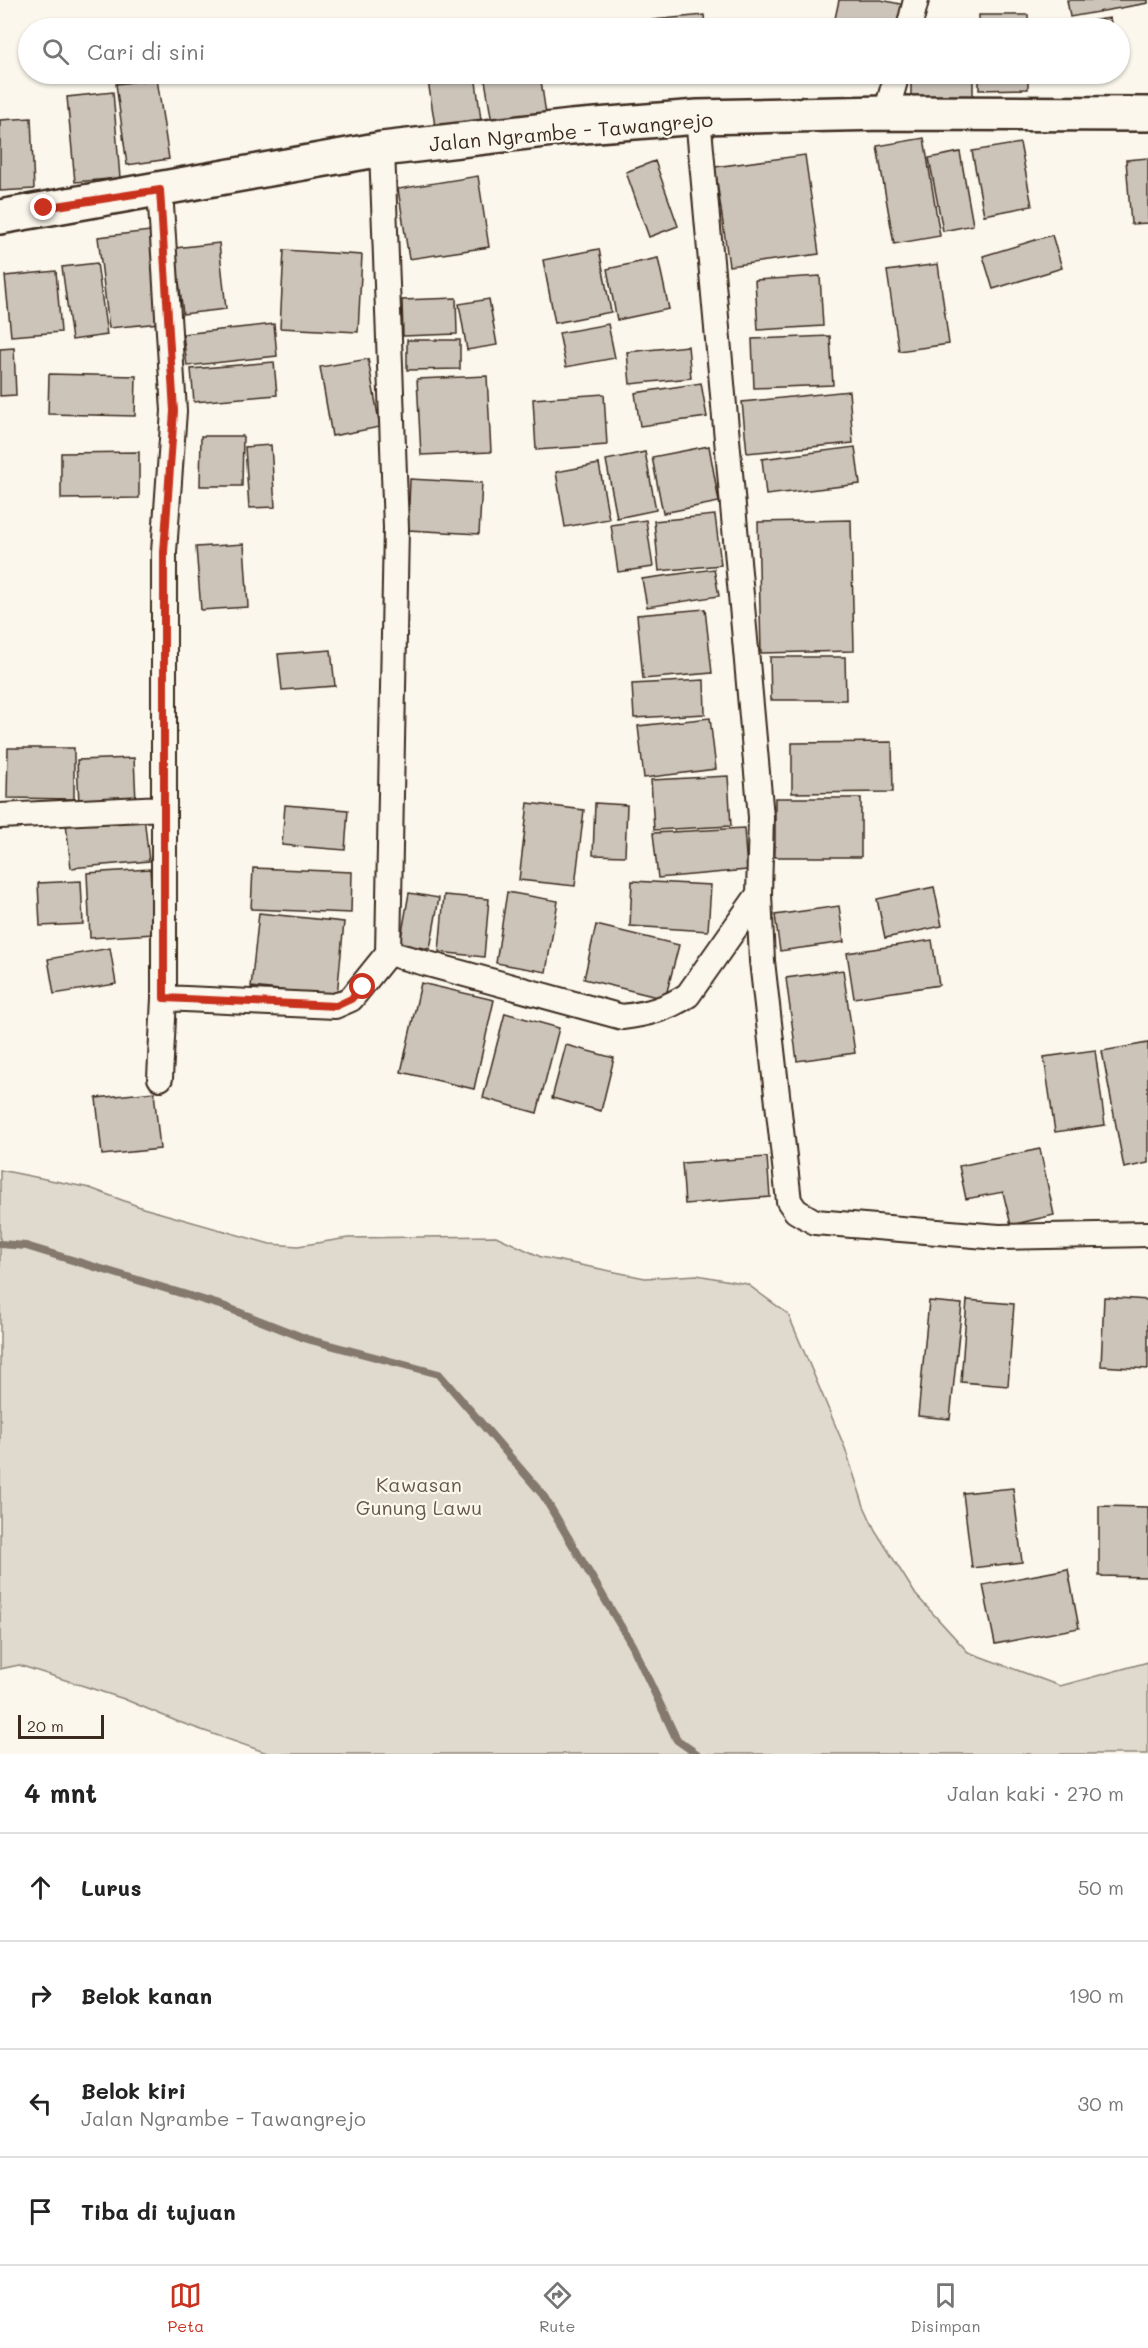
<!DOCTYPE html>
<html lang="id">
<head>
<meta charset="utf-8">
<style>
	:root { --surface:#fff; --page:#f6f6f6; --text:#222; --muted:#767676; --line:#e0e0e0; --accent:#c8321e }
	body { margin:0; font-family:Mali,sans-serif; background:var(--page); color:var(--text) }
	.scale { position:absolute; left:18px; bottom:15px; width:86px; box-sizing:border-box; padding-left:6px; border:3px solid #3b2a1e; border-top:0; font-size:16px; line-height:21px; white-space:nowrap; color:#3b2a1e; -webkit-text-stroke:4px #fbf7ec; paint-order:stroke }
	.stop { position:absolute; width:18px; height:18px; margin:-14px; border:4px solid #c8321e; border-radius:50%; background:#fff }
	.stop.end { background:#c8321e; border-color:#fff; box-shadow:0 2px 6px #0008 }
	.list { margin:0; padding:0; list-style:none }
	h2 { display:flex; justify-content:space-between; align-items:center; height:78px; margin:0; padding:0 24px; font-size:26px }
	h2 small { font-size:20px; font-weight:400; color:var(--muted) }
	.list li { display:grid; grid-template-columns:39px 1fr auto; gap:18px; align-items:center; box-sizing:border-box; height:108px; padding:0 24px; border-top:2px solid var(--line) }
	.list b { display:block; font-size:22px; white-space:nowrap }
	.list p { margin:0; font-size:20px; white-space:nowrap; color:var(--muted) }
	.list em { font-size:20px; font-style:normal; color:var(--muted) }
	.icon { flex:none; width:33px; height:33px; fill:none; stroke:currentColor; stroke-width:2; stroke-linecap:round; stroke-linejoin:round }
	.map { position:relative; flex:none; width:1148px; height:1754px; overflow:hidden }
	.search { position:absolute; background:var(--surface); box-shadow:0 2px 4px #0004; left:18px; right:18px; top:18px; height:66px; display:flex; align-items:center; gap:15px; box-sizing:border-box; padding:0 21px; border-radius:33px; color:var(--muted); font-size:22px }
	.sheet { height:510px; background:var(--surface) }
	nav { display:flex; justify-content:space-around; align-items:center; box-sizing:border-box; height:84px; border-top:2px solid var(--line); background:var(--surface); font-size:16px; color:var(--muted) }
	nav a { display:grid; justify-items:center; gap:3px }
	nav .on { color:var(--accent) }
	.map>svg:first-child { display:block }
	.green { fill:#dfd9ce; stroke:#8d8276; stroke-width:1.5 }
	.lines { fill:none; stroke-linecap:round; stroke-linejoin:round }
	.stream { stroke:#85796d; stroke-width:8 }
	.building { fill:#ccc4b9; stroke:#3b2a1e; stroke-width:1.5 }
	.street-casing { stroke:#3b2a1e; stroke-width:28 }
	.secondary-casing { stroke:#3b2a1e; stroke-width:38 }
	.street { stroke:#fbf7ec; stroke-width:24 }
	.secondary { stroke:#fbf7ec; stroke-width:33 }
	.route { stroke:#c8321e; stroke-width:8 }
	.labels { text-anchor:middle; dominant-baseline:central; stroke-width:4.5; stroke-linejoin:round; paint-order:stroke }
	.street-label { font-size:20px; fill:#3b2a1e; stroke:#fbf7ec }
	.park-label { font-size:20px; fill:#64564a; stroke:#fbf7ec }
</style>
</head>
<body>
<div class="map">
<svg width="1148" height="1754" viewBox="0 0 1148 1754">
	<rect width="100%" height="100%" fill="#fbf7ec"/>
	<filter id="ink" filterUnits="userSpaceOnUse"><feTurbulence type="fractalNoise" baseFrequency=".0167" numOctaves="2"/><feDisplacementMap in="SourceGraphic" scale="12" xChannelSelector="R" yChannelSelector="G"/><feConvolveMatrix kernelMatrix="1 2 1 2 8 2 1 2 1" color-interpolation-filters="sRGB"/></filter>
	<g filter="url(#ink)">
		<path class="green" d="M0,1170L90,1188L143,1208L270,1244L298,1246L348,1238L496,1236L541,1257L645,1278L697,1275L747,1284L788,1314L845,1448L864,1506L875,1530L916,1595L968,1652L1060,1686L1148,1662V1754H270L176,1721L124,1699L19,1665L0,1669Z"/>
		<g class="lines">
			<path class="stream" d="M0,1244L26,1246L223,1306L307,1339L439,1374L543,1495L632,1645L677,1740L697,1754"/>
		</g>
		<path class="building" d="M839,0H881L905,5L900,28H833Z
			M1067,0H1148V3L1070,17Z
			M704,15L705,28H600V25Z
			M979,15H1028V28H979Z
			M1110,18L1112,28H1044V27Z
			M427,74H475L481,120L435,126Z
			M484,74H540L547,121L493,129Z
			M911,74H973V98L911,99Z
			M979,74H1028V89L979,90Z
			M157,79L169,159L127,165L116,84Z
			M113,92L120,178L75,182L67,97Z
			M31,118L34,189L0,191V120Z
			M924,138L940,236L894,244L877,146Z
			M1020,143L1032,206L984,215L972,151Z
			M960,152L973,225L943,231L929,158Z
			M805,155L819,254L729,266L715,167Z
			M1148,158V223L1131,224L1126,160Z
			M655,161L678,226L649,237L626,172Z
			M478,176L489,247L409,259L398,189Z
			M150,231L160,323L109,328L98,237Z
			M1052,235L1062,268L993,289L983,256Z
			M219,243L226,309L183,314L175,248Z
			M599,249L611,312L555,323L543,260Z
			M284,250L362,255L358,332L280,328Z
			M658,258L669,309L617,320L607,269Z
			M97,263L107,335L72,340L62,267Z
			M938,264L949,344L899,351L887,271Z
			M56,271L61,332L11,336L5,276Z
			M820,276L823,326L758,330L755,280Z
			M456,298L457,334L403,336L402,300Z
			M489,299L497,345L467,350L459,304Z
			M274,324L277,356L187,366L183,334Z
			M608,324L615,358L566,367L559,333Z
			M830,336L833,385L754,388L752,339Z
			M407,340H460V369L407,370Z
			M688,346L691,378L630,384L627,352Z
			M14,348L16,395L0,396V349Z
			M368,359L380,427L332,436L320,367Z
			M274,362L277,395L194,402L191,369Z
			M49,374L136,376L135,416L48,414Z
			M487,376L491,452L421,455L417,379Z
			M701,383L707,417L640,426L635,393Z
			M849,391L853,443L747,453L742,402Z
			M604,394L607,445L536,450L533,399Z
			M201,436H243L242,486H200Z
			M271,445L275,507L249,508L245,447Z
			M709,446L719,502L663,513L652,457Z
			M855,447L860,484L766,495L762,459Z
			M139,452V498L61,499V453Z
			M645,452L656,510L617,518L606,460Z
			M599,464L609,519L565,527L556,472Z
			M410,479L482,483L479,534L408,530Z
			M715,515L721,565L659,571L654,521Z
			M646,520L653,567L618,572L611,525Z
			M851,520L854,651L761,653L758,522Z
			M244,544L248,607L201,610L196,547Z
			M714,569L719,596L647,607L642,579Z
			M705,609L712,673L643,679L637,615Z
			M331,650L335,686L282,690L278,654Z
			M770,657H845L846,700H771Z
			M704,680L705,714L634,718L632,684Z
			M710,718L716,769L644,778L638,726Z
			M892,742L893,792L792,793V743Z
			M8,748H74V799L7,798Z
			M134,758L136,802L79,804L77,760Z
			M728,776L731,826L654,830L651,780Z
			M775,798H861V857H775Z
			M528,803L584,810L575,886L519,880Z
			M595,803L627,805L625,856L593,855Z
			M285,805L348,810L345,850L282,845Z
			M144,816L149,861L71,868L66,823Z
			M744,828L747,870L658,878L653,833Z
			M253,868L352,872L351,913L251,909Z
			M150,869L154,934L90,938L87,873Z
			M81,881L83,924L40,926L38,883Z
			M632,881L711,885L708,931L630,926Z
			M934,887L942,926L885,938L877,899Z
			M507,892L558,901L546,972L496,963Z
			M409,893L439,898L430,949L400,944Z
			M444,895L489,899L484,957L439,952Z
			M839,906L844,942L780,951L775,915Z
			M259,913L344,922L337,996L251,987Z
			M596,925L679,945L665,999L584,979Z
			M932,940L939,985L854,998L847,953Z
			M110,948L116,984L54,994L48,959Z
			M843,970L855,1053L797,1061L786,978Z
			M421,983L494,1000L474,1089L401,1072Z
			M505,1013L559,1028L537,1113L483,1098Z
			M1148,1043V1163L1124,1168L1102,1051Z
			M566,1045L614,1058L601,1111L552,1098Z
			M1095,1050L1105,1125L1055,1132L1044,1057Z
			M154,1092L160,1149L102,1155L96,1098Z
			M1040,1149L1054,1215L1011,1225L1003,1192L966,1199L959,1166Z
			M767,1157L770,1197L685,1204L682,1163Z
			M1104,1297L1148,1300V1369L1101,1366Z
			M967,1300L1014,1304L1008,1386L961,1382Z
			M929,1301L962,1304L950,1419L918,1416Z
			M1013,1488L1022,1562L972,1568L963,1493Z
			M1099,1506L1148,1507V1577L1099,1576Z
			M1068,1569L1079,1628L995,1644L983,1585Z"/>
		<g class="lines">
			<defs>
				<path id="street" d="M909,28L916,0
					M886,113L897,74
					M698,117L761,817L759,894L762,961L789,1201L796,1211L815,1222L999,1237L1148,1234
					M160,190L174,411L164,552V998L335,1006L351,999L388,953L396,528L382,149
					M0,816L163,808
					M388,953L622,1017C647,1014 667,1009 688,995L759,894
					M160,1078L164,998"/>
				<path id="secondary" d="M0,217L382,149L571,127L698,117L886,113L1148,114"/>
			</defs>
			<use href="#street" class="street-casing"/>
			<use href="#secondary" class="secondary-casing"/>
			<use href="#street" class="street"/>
			<use href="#secondary" class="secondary"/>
		</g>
	</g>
	<g class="lines" filter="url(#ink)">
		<path class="route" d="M44,208L160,190L174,411L164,552V998L336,1006L351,999L363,987"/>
	</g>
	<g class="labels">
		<g class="street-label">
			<text transform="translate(571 131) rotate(-5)">Jalan Ngrambe - Tawangrejo</text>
		</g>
		<g class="park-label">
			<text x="419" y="1484">Kawasan<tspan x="419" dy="23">Gunung Lawu</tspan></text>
		</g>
	</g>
</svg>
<div class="scale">20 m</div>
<div class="stop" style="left:363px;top:987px"></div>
<div class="stop end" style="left:44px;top:208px"></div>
<div class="search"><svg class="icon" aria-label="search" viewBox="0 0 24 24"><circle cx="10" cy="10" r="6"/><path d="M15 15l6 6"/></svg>Cari di sini</div>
</div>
<section class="sheet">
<h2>4 mnt<small>Jalan kaki · 270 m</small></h2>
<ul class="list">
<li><svg class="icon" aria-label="ahead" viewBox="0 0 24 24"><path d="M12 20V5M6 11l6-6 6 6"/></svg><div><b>Lurus</b></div><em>50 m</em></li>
<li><svg class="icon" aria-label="right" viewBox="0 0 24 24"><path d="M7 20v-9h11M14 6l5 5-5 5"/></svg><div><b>Belok kanan</b></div><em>190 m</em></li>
<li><svg class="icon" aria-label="left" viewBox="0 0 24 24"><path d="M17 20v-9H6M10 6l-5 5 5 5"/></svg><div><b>Belok kiri</b><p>Jalan Ngrambe - Tawangrejo</p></div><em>30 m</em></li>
<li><svg class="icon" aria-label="arrive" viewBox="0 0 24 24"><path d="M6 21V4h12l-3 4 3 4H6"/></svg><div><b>Tiba di tujuan</b></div></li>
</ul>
</section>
<nav>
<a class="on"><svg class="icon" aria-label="map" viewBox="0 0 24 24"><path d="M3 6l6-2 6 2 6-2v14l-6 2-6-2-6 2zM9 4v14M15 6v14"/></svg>Peta</a>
<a><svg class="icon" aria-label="directions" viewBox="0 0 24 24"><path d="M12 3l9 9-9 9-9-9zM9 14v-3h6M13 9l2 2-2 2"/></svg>Rute</a>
<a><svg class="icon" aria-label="saved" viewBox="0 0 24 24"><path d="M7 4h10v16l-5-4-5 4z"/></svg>Disimpan</a>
</nav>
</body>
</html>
